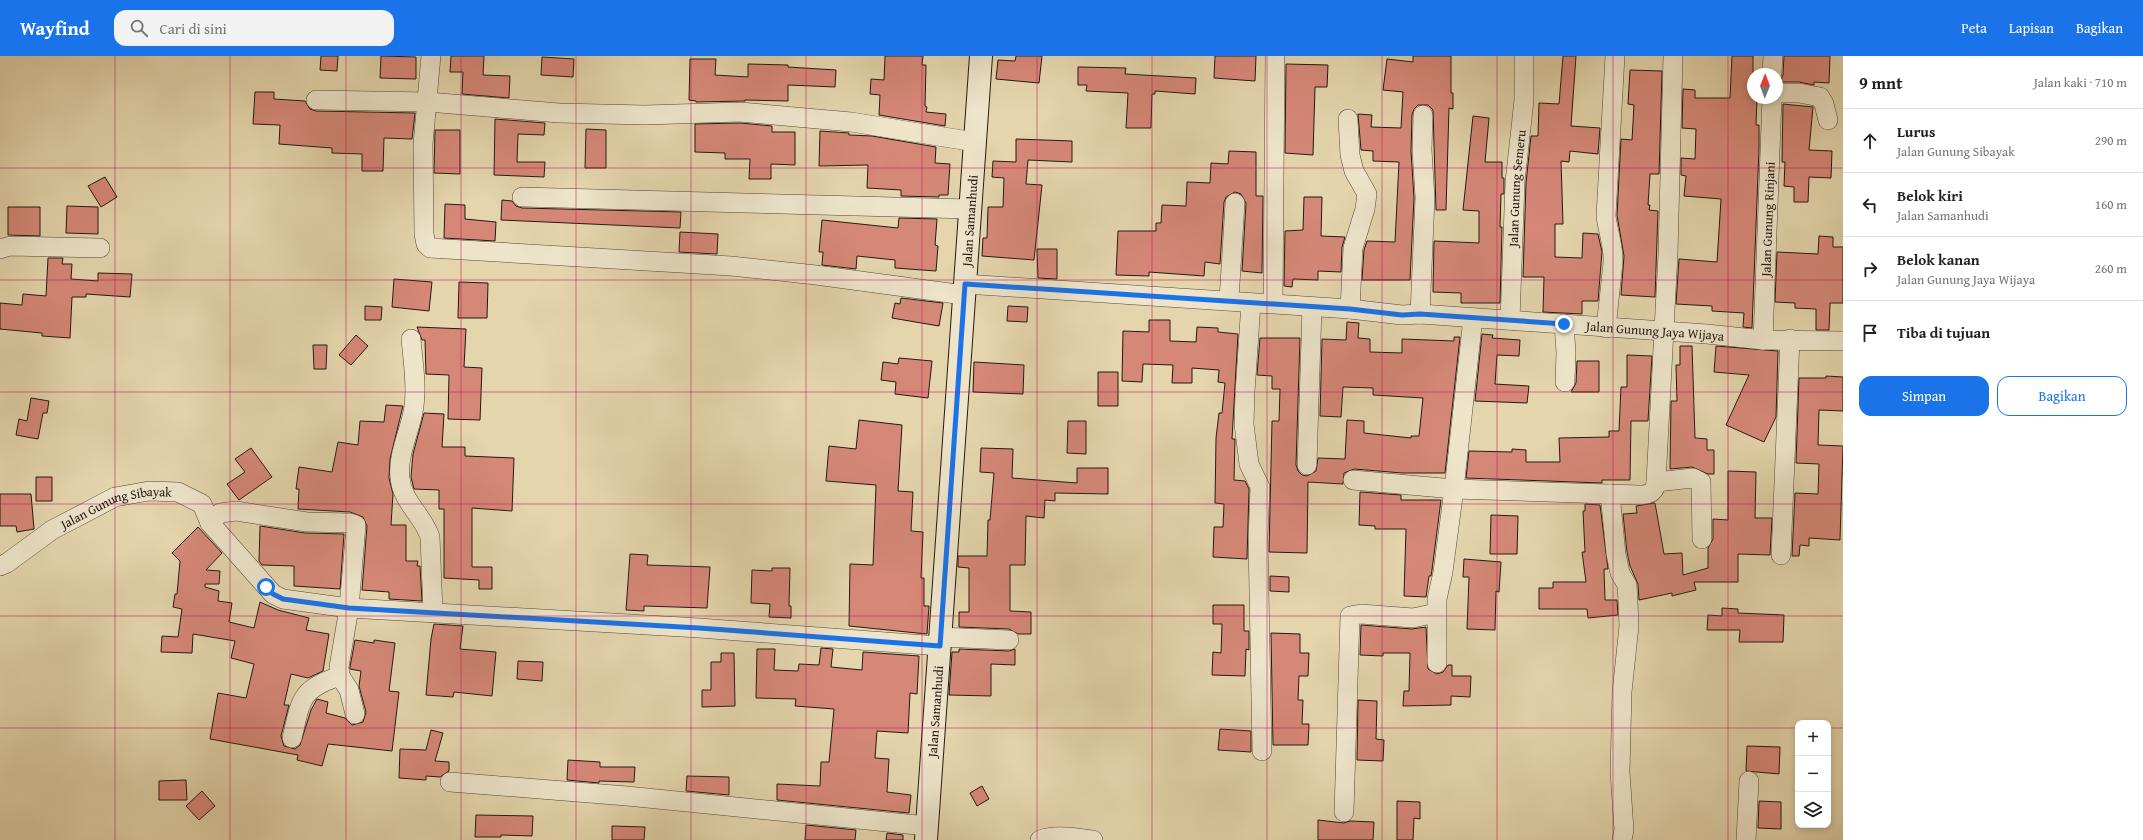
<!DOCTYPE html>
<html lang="id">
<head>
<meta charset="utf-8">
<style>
	:root { --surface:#fff; --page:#f2f2f2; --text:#202124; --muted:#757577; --line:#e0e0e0; --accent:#1a73e8 }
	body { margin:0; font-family:"Gentium Book Plus",serif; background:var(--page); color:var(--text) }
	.controls { position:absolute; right:12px; bottom:12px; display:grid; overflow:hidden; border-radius:8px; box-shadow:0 2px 6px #0003 }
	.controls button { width:36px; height:36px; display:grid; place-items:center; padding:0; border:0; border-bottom:1px solid var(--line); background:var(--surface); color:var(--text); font:20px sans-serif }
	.compass { position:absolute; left:1747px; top:12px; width:36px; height:36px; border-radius:50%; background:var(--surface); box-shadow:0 2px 6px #0003; rotate:1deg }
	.stop { position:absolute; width:12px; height:12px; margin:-9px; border:3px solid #1a73e8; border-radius:50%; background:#fff }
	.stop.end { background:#1a73e8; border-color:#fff; box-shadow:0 1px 4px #0008 }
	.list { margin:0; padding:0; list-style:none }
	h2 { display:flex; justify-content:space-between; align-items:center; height:52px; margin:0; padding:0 16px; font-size:17px }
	h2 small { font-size:13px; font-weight:400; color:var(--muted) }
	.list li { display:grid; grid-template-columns:26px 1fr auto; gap:12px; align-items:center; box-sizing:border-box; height:64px; padding:0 16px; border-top:1px solid var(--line) }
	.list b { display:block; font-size:15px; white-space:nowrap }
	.list p { margin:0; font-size:13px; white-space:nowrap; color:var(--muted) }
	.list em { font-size:13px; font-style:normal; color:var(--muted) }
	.actions { display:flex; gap:8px; padding:12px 16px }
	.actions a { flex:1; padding:9px 0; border:1px solid var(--accent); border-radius:12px; text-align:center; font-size:14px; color:var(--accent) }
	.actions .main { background:var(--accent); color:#fff }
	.icon { flex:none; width:22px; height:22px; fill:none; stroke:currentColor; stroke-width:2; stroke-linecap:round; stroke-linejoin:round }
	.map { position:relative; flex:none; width:1843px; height:784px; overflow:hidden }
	header { display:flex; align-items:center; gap:24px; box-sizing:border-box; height:56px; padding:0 20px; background:var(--accent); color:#fff }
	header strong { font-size:19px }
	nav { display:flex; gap:22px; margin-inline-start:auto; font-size:14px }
	.search { width:280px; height:36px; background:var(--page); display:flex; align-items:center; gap:10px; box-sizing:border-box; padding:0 14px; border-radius:12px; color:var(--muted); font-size:15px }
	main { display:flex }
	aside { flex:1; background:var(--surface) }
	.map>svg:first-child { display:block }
	.building { fill:#d68878; stroke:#24190f }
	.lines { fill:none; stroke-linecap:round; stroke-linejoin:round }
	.street-casing { stroke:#544836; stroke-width:20 }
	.secondary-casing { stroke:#24190f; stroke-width:24 }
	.street { stroke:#ede4ca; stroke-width:19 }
	.secondary { stroke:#ede4ca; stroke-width:22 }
	.route { stroke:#1a73e8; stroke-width:5 }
	.grid { fill:none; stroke:#c2185b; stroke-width:1; stroke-opacity:0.55 }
	.labels { text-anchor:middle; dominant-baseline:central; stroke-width:3; stroke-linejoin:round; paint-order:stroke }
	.street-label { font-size:13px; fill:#24190f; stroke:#ede4ca }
</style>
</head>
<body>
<header>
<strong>Wayfind</strong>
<div class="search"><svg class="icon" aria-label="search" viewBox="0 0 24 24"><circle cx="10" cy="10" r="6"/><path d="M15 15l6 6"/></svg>Cari di sini</div>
<nav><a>Peta</a><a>Lapisan</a><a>Bagikan</a></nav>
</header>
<main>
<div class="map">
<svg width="1843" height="784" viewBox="0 0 1843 784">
	<rect width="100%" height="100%" fill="#e4d5ad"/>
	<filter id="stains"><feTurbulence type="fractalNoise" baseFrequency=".005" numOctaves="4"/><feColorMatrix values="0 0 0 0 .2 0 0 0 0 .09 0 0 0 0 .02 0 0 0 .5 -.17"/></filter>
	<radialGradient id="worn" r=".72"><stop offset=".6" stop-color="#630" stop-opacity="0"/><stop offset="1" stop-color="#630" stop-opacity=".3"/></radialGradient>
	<path class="building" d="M321,0H338L337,15L320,14Z
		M381,0L416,1V23L380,22Z
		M451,0H484L483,19L510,20L509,42L462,38L463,16H450Z
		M885,0H923L922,9H926L925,50L927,51L926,56L946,58L945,70L879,59L880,39L870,38L871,23L884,24Z
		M1016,0H1042L1039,27L996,23L998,4L1015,5Z
		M1215,0H1256L1255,25L1214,22Z
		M1413,0H1451V37H1453V53L1449,52L1446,154H1436L1433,54L1428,49H1418L1414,53L1412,59L1411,95L1414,142L1410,224H1362L1364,194L1367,185L1395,186L1399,106L1373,105V95L1361,94L1358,58L1372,59L1371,71L1401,72L1403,36L1383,34L1387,3L1413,6Z
		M1563,0H1576L1571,70L1600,72L1598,98L1570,95L1569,106L1561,105L1563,168H1555V201L1582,202L1583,177L1598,178L1602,196L1598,245H1582V258L1543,256L1544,221H1523L1526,127L1531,80H1538L1539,47L1559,48Z
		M1732,0H1753V42H1757L1756,69H1759V93L1752,272L1743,271L1744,257L1712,255V250L1676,248L1679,203L1717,206L1721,143L1684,140L1686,120L1681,119V102L1695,103L1696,73L1682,72L1683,33L1695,34V42H1730Z
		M1784,0H1830L1829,27L1814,26V29L1799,26H1780L1783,19Z
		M542,1L574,3L573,21L541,19Z
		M690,3H716L715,19L748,21V8L788,9V11L836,14L835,31L788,29V45L745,44V45L696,46V45L689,44Z
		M1286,8L1328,9L1327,31H1315L1313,99L1285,97Z
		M1078,11L1126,12L1125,18L1196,22L1195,38L1155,35V38H1152L1151,72H1126L1128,37L1086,35L1087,29H1078Z
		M1630,14L1662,15L1659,118H1650L1648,149H1650L1649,154L1658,155L1655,241L1621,239L1624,200L1617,159L1621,83L1632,84L1634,49L1628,48Z
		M255,36H274V43L305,45L310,53L316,55L415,57L412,83L384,82L383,115H362V98L332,97V92L279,88L280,69L253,68Z
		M1783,48L1813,51L1809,94L1832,95L1831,122L1809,121L1808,146H1794V131L1784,130L1785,106H1782Z
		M1473,60L1489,62L1485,106H1502V122H1504V138H1501L1500,171H1502L1500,247H1461V237L1433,236L1434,185L1479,187V155L1463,154Z
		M495,63L545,67L544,79L518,78L517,106H545L544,121L494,119Z
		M740,67L772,70V76H795V109L771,108V123H749L750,103H725V97L695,96V68Z
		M586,73L606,74V112H585Z
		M435,74H460V118L434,117Z
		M820,75L849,77V79L872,80L936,91L935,107L950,108L948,139H939V141L901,140V134L867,132L868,109L819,110Z
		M1016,83L1072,85V106L1028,104L1026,128L1042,129L1034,204L982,200L983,182H987L988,151H1003L1004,122L992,121L993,105L1016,106Z
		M1229,95L1256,96V140H1263L1262,217L1242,215L1246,147L1241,138L1235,136L1226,141L1224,146L1220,208L1205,206L1204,220L1149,216V220L1116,219L1118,175H1156V167H1161L1162,149L1186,150L1187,126L1210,127L1211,107L1228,108Z
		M105,121L117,141L101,151L88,130Z
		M1304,141H1322L1321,180L1345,181L1342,191L1341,216L1318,215V224L1293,223L1292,231L1284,230L1285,175L1303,174Z
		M502,144L512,145L516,150L522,152L681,156L680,172L501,164Z
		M445,148L465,149V163L496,166L495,185L444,182Z
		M67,150L98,151V178L66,177Z
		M8,151H40V180L8,179Z
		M899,162L937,163L935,189L938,190L936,215L895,212V204L857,200L856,213L822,209L823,196H819L822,164L898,172Z
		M680,176L718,178L717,198L679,196Z
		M1819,180L1833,181V191H1843V247H1830L1829,274H1816V253L1795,252V247L1775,246L1777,196L1818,198Z
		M1037,193H1057V223L1038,222Z
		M48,202H63L62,208H72L71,223L98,225V217L132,218L130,241L86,238V241H72L70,282L42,280V277L0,273V247L22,249L23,238L46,240Z
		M394,223L432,226L429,255L392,251Z
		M459,226L488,227L487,262H458Z
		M901,242L943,247L939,270L892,262L895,247L900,248Z
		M365,250L382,251L381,264H365Z
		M1008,250L1028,251L1027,266L1007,265Z
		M1149,264H1170V285L1196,286L1197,271L1218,272V276L1238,278L1232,383H1235L1234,424L1245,425L1249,433L1247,503L1213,501L1214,471H1223L1224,448L1215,447L1216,382L1219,357H1222L1225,327L1218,326L1219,314L1192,312V327H1172L1173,309L1143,308L1142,326L1122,325L1123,275L1149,276Z
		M1347,266L1359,267L1358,282L1370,283V296L1402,297V283L1454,285V281H1460L1445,417H1402L1354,413L1344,417L1343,428L1308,426L1307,497L1269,496L1272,365H1279L1280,333H1272V320L1257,319L1260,282H1300L1296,409L1298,415L1302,419L1307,420L1316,415L1318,402L1345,403L1347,364L1364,365V377L1411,382V380H1419L1423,342L1373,339V332L1343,331L1341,361L1320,360L1322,283L1346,284Z
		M417,271L466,273L464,311L482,312L480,364L448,363L449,319L426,318L425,284H422Z
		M1482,278L1493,279L1492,282L1520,284L1519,300L1497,299L1495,328L1529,330L1527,347L1475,345Z
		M356,279L368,290L351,309L339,299Z
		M313,289H327L326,313H314Z
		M1680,290H1692L1695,382L1707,383V394H1714V418H1708L1692,411L1670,413L1671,345H1677L1676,309H1680Z
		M1716,290L1778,295L1776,361L1764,386L1726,369L1749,319L1714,316Z
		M1627,299L1652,300L1648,365H1631L1630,424H1602V427L1466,422L1469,395L1512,396V393L1526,394V406H1560L1559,382L1609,381V375H1619L1621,331H1627Z
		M899,302L932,305L928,342L895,338L896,326L881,324L883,306L898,308Z
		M1577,305H1599V336H1571L1576,327Z
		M974,306L1024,309L1023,338L973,336Z
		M1098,316H1118V350H1098Z
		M1826,320L1843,321V355L1819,354L1818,389L1843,390L1840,484L1809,482V490L1800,489L1799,500H1792L1795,437L1818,438L1819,408L1796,407L1799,322H1826Z
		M31,342L49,345L47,357H43L38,383L16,379L19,363L27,365Z
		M386,349L403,350L390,403L389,422L393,438L391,469H406V505H418L417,510H420L422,545L389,543V536L362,534L367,470L363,461L350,456L298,453L299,433H296L299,411L332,416L338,386L358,389L360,365L384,366Z
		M424,357L444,358L442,391H465V400L514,402L512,455L472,452V511H492V533H479V524L444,522V453H439V434L414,433L411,421L413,398Z
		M859,364L902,369L898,435L913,436L911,475L923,476L921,522H924V550H929L927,578L849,570L850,508L873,509L876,429L826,425L829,390L856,393Z
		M1068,365H1086V398L1067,397Z
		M251,392L272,421L239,444L227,428L245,416L235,403Z
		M981,392L1013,393L1012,422L1077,427V412H1108V438L1055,437V445L1045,444L1044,462L1026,460L1025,509H1010V555L1031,556V578H1018L1009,573L959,571V556H969V512L958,511V500H987L988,464H990L994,417L980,416Z
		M1728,415L1756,416L1755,462H1772L1770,499L1738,498V526H1694L1696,534L1672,540V537L1639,544L1638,528L1630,510L1627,496L1623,458L1637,457L1636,450L1655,447L1664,498L1682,497L1683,519L1708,512V492L1713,483V463L1728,464Z
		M36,421H52V445H36Z
		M1360,436L1401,439V444H1441L1432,514L1431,520H1429L1426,541L1404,540L1406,473H1375V470L1359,469Z
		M0,438H31L34,473L17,476L16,470H0Z
		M1585,448L1600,449L1608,513H1604L1605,544H1617L1618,559L1588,562L1587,553H1539V532H1553V526H1586L1582,496H1585L1583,455H1585Z
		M1491,459L1518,460L1517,498H1490Z
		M260,470L305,477L344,478L340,533L294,530V510L262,509L259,505Z
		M198,471L222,497L206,514L220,515L219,528H205V531L219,535L218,545L232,547L229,566L254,572L260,546L278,554L309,562L306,574L329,578L323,615L308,622L291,618L284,649H289L281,680L284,690L295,693L300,689L311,654L317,643L328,646L326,657L345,662L352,669L363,666L366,656L359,630L361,615L350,613V611L355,584L374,587V584L395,587L389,635L399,636L392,695L328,688L322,710L297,704L298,699L210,683L218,637L246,642L254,608L231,602L235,585L193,578L192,597L161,596L162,580L178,581L182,553L173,551L175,538H177L180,505L172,497Z
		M630,498L648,499L647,509L710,511L707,552L644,550V555L626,554Z
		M1464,503L1501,506L1499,536L1496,535L1495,574L1467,573L1469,521H1463Z
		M772,512H790L789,550H791V562L769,561L770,548L751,547L752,514L772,515Z
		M1270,520L1289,521V536L1270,535Z
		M1213,549H1244V575H1249V594L1246,593L1245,620L1212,619L1213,596L1221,597L1222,568H1213Z
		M1722,552L1738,553V557L1784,559L1783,586H1739L1740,574H1707L1708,559L1722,560Z
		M434,568L463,570L460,593L496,596L492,640L454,636L453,641L426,639L431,583Z
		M1361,569L1412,573L1426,571L1428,613L1437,618L1443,616L1448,609H1452V620H1471L1470,641L1451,640V649L1403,650L1404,635H1409L1410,597H1383V600L1360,599Z
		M1271,577L1300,578V597H1309L1308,620H1299L1298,644H1303L1302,668H1309L1308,689H1273Z
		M821,592L833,593L831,611L862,614L863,596L919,600L917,638L910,637L908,677L877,675L875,702L889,703L887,736L911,739L909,757L777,744V728L820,730L821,706H829L834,653L795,650L796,643L756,642L757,593H775L774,614L798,615L799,608L819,609Z
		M959,593L1009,595L1015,593V609L991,608V640L949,639L952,596H959Z
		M721,597H734L735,650L702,651V634H711V606H721Z
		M518,605L543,606L542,625L517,623Z
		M1358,644L1377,645L1376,683L1384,684L1383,705L1357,704Z
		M1220,673L1251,675V696L1218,694Z
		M431,674L443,677L435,705L449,706V715L440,721L426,720V724L399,722L400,693L426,694Z
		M1747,690L1780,691L1779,718L1746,715Z
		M568,704L600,706V711H635L634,726L599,725V727L567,724Z
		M687,720L729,721V739L686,735Z
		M186,724L187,744H159V725Z
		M982,730L989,743L977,750L970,737Z
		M202,735L215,750L199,764L186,750Z
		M1397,745L1420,746V763L1414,762L1413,784H1397Z
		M1759,745L1781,746V773L1758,772Z
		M476,759L533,760L532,780L501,779V781H475Z
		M1318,764L1344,767L1350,765L1374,766L1373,784H1318Z
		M806,769L856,774L855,784H805Z
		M612,770L645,771L644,784H612Z
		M887,777L903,779V784H886Z"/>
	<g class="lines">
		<defs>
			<g id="street">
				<path d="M431,0L423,88L424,178L426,188L430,192L731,210L816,219L964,239"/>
				<path d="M1772,18L1773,0"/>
				<path d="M1777,37H1799L1820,41L1824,48L1828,64"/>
				<path d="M316,44L428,46L559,57L645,59L740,56L851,66L975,86"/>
				<path d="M1348,63L1350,99L1354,115L1367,138L1365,153L1353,192L1350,253"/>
				<path d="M522,141L970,153"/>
				<path d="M0,193L10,190L100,192"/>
				<path id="s1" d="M965,228L1350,253L1402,259L1420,258L1707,278L1763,284L1843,285"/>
				<path d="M1229,244L1235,147"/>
				<path d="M1251,247L1245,336L1244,368L1249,408L1260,431L1258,482L1262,695"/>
				<path d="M1273,247L1275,0"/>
				<path d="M1420,258L1425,142L1422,94L1423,59"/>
				<path d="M1473,262L1454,433L1639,439C1649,439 1655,437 1656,426L1668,198L1673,0"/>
				<path id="s2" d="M1510,264L1515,126L1524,44V0"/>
				<path d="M1564,268L1566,296L1565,326"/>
				<path d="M1606,272L1613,207C1614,191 1608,176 1606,160L1615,0"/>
				<path d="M411,283C413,306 417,328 414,350C411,374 397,398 400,422C402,446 423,459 430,481L433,556"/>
				<path id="s3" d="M1763,284L1772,42"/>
				<path d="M1307,409L1312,251"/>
				<path d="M1353,424L1454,433L1443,516L1437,543V607"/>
				<path d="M1656,426L1693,422L1701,426L1702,483"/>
				<path d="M1610,438L1616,498L1620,517L1627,529L1628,546L1629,570L1622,636L1620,716L1624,774L1622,784"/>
				<path d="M210,467L220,457L236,455L307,466L350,467L356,469L349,552L339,611L340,620L349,634L355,658"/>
				<path d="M1781,499L1790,283"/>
				<path id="s4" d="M0,510L7,507L52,474L115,441L149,435L178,436L202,448L210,467L273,538L283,543L349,552L699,572L939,590"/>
				<path d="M940,581L1009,584"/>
				<path d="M292,682C301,645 299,633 340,620"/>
				<path d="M450,726L627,740L927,770"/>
				<path d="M1344,756L1350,560L1361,558L1413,562L1436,557"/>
				<path d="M1040,784C1056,778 1075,782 1093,784"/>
				<path d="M1746,784L1749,725"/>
			</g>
			<g id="secondary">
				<path id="s5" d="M926,784L981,0"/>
			</g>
		</defs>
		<use href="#street" class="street-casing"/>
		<use href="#secondary" class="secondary-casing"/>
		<use href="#street" class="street"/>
		<use href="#secondary" class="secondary"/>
	</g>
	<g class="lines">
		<path class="route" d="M266,531L273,538L283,543L349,552L699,572L940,590L965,228L1350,253L1402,259L1420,258L1564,268"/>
	</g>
	<path class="grid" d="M115,0V784M230,0V784M346,0V784M461,0V784M576,0V784M691,0V784M806,0V784M922,0V784M1037,0V784M1152,0V784M1267,0V784M1382,0V784M1497,0V784M1613,0V784M1728,0V784M0,112H1843M0,224H1843M0,336H1843M0,448H1843M0,560H1843M0,672H1798M1828,672H1843"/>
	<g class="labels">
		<g class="street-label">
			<text stroke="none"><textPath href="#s2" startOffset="132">Jalan Gunung Semeru</textPath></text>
			<text stroke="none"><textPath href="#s3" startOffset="121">Jalan Gunung Rinjani</textPath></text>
			<text stroke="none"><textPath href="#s5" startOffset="621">Jalan Samanhudi</textPath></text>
			<text stroke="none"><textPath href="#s1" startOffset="692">Jalan Gunung Jaya Wijaya</textPath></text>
			<text stroke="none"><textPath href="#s4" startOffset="133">Jalan Gunung Sibayak</textPath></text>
			<text stroke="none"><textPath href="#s5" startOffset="129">Jalan Samanhudi</textPath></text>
		</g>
	</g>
	<rect width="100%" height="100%" filter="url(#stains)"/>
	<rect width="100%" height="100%" fill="url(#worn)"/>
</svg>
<div class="controls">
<button>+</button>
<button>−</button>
<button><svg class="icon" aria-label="layers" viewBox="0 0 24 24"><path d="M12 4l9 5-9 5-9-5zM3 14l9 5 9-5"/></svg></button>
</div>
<svg class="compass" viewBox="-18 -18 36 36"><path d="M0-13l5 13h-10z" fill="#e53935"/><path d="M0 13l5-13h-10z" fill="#757577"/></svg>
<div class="stop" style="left:266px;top:531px"></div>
<div class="stop end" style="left:1564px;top:268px"></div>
</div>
<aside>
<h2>9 mnt<small>Jalan kaki · 710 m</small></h2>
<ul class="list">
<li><svg class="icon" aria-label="ahead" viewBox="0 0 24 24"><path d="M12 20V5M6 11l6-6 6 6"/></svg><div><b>Lurus</b><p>Jalan Gunung Sibayak</p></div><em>290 m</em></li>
<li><svg class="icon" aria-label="left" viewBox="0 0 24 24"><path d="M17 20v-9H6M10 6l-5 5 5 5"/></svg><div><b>Belok kiri</b><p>Jalan Samanhudi</p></div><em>160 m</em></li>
<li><svg class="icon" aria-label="right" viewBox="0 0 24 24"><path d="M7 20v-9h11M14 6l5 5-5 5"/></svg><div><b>Belok kanan</b><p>Jalan Gunung Jaya Wijaya</p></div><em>260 m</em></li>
<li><svg class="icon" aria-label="arrive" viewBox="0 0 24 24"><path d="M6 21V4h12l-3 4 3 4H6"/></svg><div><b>Tiba di tujuan</b></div></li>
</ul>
<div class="actions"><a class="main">Simpan</a><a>Bagikan</a></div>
</aside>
</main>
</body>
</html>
